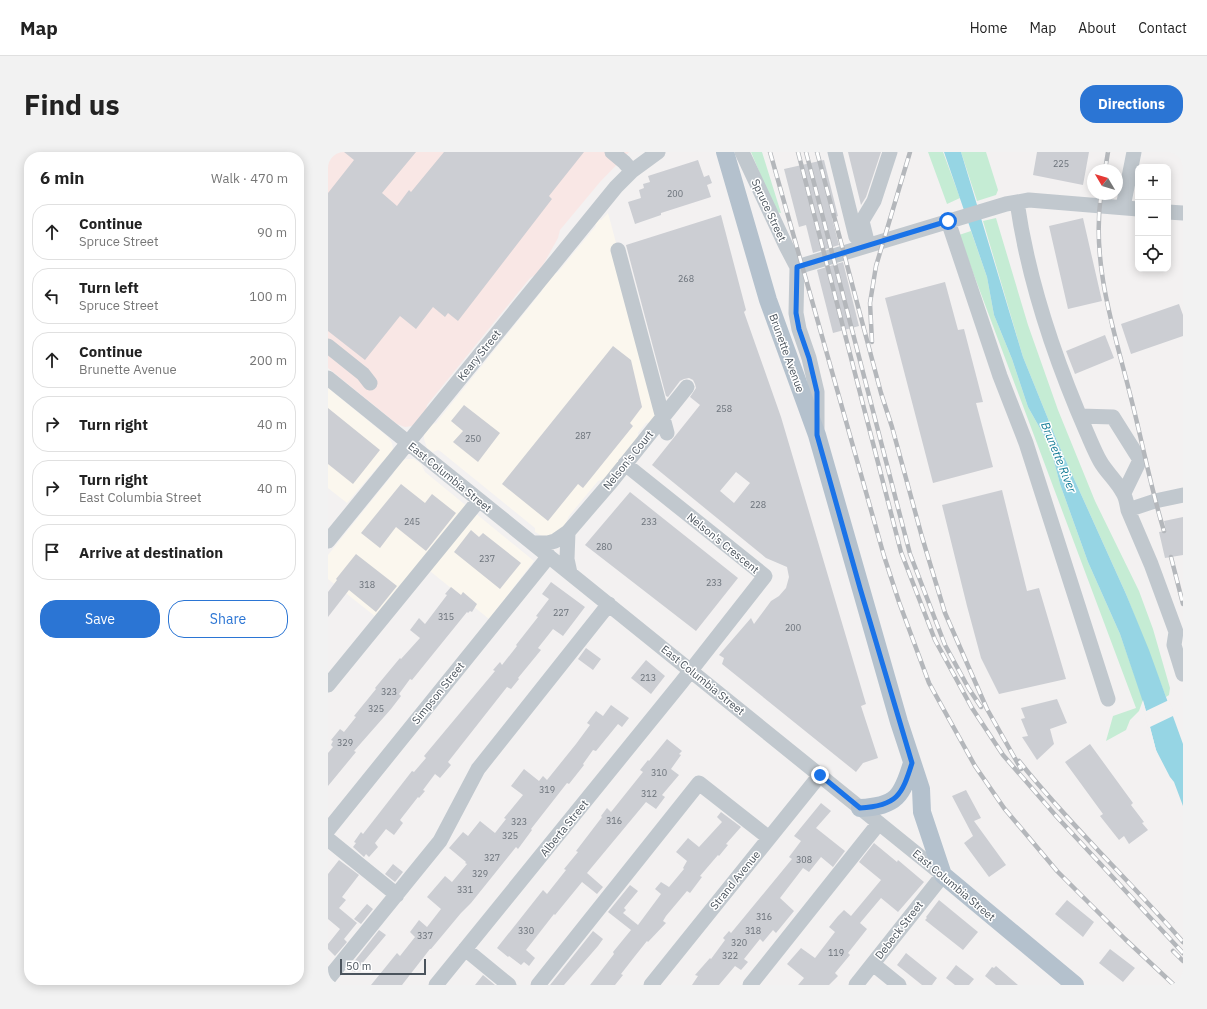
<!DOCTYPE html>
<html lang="en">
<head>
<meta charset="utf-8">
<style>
	:root { --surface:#fff; --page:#f2f2f2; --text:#222; --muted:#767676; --line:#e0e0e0; --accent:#2b75d4 }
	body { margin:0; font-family:"IBM Plex Sans",sans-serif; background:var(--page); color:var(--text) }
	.controls { position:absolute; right:12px; top:12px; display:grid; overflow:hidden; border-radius:8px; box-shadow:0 2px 10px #0003 }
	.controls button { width:36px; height:36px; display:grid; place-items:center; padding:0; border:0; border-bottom:1px solid var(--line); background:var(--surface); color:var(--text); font:20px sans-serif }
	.compass { position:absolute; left:759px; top:12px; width:36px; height:36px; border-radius:50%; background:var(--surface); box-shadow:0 2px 10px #0003; rotate:308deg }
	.scale { position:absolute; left:12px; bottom:10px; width:86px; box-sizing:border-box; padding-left:4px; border:2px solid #4b545d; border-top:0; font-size:11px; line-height:14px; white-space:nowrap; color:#4b545d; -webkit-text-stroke:3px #fff; paint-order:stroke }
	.stop { position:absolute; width:12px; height:12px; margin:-9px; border:3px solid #1a73e8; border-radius:50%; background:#fff }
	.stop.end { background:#1a73e8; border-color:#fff; box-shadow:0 1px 4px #0008 }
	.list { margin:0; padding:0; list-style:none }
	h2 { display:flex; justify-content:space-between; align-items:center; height:52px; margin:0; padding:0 16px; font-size:17px }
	h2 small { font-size:13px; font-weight:400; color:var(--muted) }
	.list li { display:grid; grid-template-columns:26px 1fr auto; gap:12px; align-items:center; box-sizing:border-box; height:56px; margin:0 8px 8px; padding:0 8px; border:1px solid var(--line); border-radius:16px }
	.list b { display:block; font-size:15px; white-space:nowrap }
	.list p { margin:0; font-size:13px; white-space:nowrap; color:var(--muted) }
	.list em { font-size:13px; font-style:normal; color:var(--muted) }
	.actions { display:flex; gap:8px; padding:12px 16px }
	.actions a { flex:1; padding:9px 0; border:1px solid var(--accent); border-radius:16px; text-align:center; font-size:14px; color:var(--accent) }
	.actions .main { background:var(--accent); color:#fff }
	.icon { flex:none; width:22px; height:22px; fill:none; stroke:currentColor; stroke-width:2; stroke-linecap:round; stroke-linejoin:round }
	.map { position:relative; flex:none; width:855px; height:833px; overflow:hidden; border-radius:16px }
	header { display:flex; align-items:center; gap:24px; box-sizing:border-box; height:56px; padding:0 20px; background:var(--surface); border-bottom:1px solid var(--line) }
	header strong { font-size:19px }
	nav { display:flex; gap:22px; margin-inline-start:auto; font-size:14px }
	.intro { display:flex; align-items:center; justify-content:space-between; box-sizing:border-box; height:96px; padding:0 24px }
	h1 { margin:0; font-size:28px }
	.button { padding:10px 18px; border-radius:16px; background:var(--accent); color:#fff; font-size:14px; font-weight:700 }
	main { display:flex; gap:24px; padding:0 24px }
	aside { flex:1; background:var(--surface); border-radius:16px; box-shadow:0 2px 10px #0003 }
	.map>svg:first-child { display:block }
	.commercial { fill:#fbf7ee }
	.medical { fill:#f9e7e5 }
	.green { fill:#c5ecd4 }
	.water { fill:#96d5e4 }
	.pier { fill:#f3f1f1 }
	.building { fill:#ccced3; fill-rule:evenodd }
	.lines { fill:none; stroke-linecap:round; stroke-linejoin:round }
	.minor { stroke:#c1c8ce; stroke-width:15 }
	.major { stroke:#b4c1cd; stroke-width:18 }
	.rail-casing { stroke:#b4b7bb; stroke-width:4.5 }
	.rail { stroke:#fff; stroke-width:3; stroke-dasharray:9; stroke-linecap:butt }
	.route { stroke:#1a73e8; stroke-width:5 }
	.labels { text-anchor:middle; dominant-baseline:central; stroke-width:3; stroke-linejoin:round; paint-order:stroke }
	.number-label { font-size:9px; fill:#6b727a }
	.street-label { font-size:11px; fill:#4b545d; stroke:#fff }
	.water-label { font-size:12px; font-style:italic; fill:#1a7f99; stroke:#fff }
</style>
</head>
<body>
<header>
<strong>Map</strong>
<nav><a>Home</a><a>Map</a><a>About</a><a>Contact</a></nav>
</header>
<div class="intro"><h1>Find us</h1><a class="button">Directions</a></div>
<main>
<aside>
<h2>6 min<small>Walk · 470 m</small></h2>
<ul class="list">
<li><svg class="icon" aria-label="ahead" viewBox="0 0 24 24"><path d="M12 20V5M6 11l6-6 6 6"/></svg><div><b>Continue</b><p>Spruce Street</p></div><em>90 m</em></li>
<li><svg class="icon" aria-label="left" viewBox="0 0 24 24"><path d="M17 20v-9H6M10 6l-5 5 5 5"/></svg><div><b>Turn left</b><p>Spruce Street</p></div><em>100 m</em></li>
<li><svg class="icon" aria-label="ahead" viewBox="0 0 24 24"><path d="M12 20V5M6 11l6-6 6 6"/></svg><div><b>Continue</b><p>Brunette Avenue</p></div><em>200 m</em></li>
<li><svg class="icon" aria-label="right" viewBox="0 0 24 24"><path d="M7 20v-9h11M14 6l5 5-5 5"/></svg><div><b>Turn right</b></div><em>40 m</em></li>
<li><svg class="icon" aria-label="right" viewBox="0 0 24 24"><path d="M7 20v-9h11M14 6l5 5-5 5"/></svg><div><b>Turn right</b><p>East Columbia Street</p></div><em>40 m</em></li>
<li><svg class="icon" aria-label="arrive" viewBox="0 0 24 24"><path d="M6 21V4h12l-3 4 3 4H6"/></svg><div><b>Arrive at destination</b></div></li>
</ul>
<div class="actions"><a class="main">Save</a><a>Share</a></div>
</aside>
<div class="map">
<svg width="855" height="833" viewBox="0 0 855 833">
	<rect width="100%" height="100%" fill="#f3f1f1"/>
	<path class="commercial" d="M280,61L333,258L322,270L318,271L310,281V286L276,327L270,329L241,364L237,373L227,383L214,384L207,380V376L112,299L110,298L105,300L99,296L96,287V283L102,273L108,271L214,139L215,135L226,122L230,120L268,74L267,71L271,67L273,68Z
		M0,236L60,285L64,291L65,297L63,303L57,309L54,310L19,351L0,336Z
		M78,307H86L93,312L97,320L206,409L161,467L97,415L53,469L0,427V403L65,322L67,317L72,310Z"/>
	<path class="medical" d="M0,0H301L272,30L232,78L230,86L215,113L207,123L202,126L99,253L98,259L84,274L77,275L69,272L0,216Z"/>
	<path class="green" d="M423,0H434L453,61L448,60Z
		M600,0H615L632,46L619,52Z
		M633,0H658L670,38L668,43L649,49Z
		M668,66L700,173L730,258L767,349L811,439L825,477L842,536L841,543L838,545L798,442L729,289L695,205L655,69Z
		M643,79L659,125L666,163L684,207L700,255L722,294L732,332L760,410L792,482L815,548L811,559L802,568L798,578L778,589L785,564L808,556L631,83Z"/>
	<path class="water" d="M616,0H633L695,205L729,289L798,442L821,498L855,592V667L828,598L817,556L792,482L760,410L732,332L722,294L700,255L684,207L666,163L659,125Z"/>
	<path class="pier" d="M815,548L818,559L841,548L847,563L822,575L828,598L842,625L846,630L855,654V669L837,640L835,620L826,598L814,553Z"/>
	<path class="building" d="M16,0H88L54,41L69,54L81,38L83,40L116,0H256L221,44L224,47L130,169L120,161L117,165L105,155L88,177L72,164L37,208L0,179V41L26,8Z
		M520,0H553L538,45L533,53Z
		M709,0H761L755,33L705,23Z
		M370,8L376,25L381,23L384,31L379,33L383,45L333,61V63L307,72L300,50L313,46L311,38L316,36L315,32L322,30L320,24Z
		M496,8L510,64L504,66L511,93L485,101L478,73L471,75L456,17Z
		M393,63L418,158L416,160L453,265L538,552L533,554L550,606L535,611L528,620L394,512L396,506L391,503L423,466L426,472L443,449L451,444L458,436L461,425L459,415L438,406L324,313L372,253L362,245L368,236L367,232L365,228L361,226L356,227L352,229L340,245L338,244L298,93ZM408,320L422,331L406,351L392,339Z
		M755,66L774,149L740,157L721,74Z
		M515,110L531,174L505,181L489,118Z
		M617,130L630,178L636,177L655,250L648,251L665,315L605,331L557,146Z
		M851,152L855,163V184L803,202L793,172Z
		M777,183L786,206L747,222L738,199Z
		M285,194L303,208L314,255L302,271L305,274L255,336L250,332L220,369L174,332Z
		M136,253L172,281L150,310L125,290L135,279L123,269Z
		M0,256L52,298L25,332L0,312Z
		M73,332L97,351L104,342L128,361L98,399L68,375L52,396L33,381Z
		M674,338L699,439L711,436L738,527L671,542L653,506L639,454L614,353Z
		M302,340L410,426L368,479L257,393Z
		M855,365V403L837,406L831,380L838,379L836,369Z
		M143,378L151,385L155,381L193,411L172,437L126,400Z
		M28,402L69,434L48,460L21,438L0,465V440L9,428L8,427Z
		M223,430L257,455L235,484L225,477L210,496L213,498L190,526L191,527L183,537L179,535L120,610L123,613L112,626L107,622L95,638L97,639L91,646L90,645L72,668L75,671L66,683L58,677L47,691L50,695L41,705L38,702L36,705L25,695L28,691L26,690L33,680L35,682L84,619L86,620L98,606L96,604L167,519L165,518L172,510L174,513L189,494L188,493L210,465L208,464L221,447L214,442Z
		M123,435L133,443L135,440L149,452L144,460L142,459L140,461L139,460L84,528L82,527L71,542L73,544L63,557L26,599L28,600L0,634V601L5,595L3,593L5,589L3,588L12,577L16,580L28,565L26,564L48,537L47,536L72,506L73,507L92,486L82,478L91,466L97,472L119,443L117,442Z
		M258,496L273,507L265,518L250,507Z
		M318,508L337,524L323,542L303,526Z
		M729,547L739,571L722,577L726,592L709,608L694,585L700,584L693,567L697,566L693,556Z
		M283,553L301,566L294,575L290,572L268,599L265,598L255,612L256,613L241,632L239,631L203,677L204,678L190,697L188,695L143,751L133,761L103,797H102L74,833H43L69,801L72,804L87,785L82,780L91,768L99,775L113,757L99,745L117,724L124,730L139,712L137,711L138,710L121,696L135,680L140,684L152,669L167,681L178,667L176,666L195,643L183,634L196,617L211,629L215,624L219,628L248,592L262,573L259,571L268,559L275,564Z
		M339,587L354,599L351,602L353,603L343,617L351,623L334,643L337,645L328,657L318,650L259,721L275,735L269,742L254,730L227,763L226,762L198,798L207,806L201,814L196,810L193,813L181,804L180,805L169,796L215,738L219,742L238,718L236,717L250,700L248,699L274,665L273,664L279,656L283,660L315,620L312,618L320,608L321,609Z
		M762,592L805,651L803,653L816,670L814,671L820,678L801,692L796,684L791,688L772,664L775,662L737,610Z
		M638,638L653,666L646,669L678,713L661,725L636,691L645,684L624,644Z
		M493,651L503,659L488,676L517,699L505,715L493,705L481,720L475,716L452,746L466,759L448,781L445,778L435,790L432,787L416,807L420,810L413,818L407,814L391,833H364L370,824L367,823L382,806L383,807L397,788L395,786L401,779L403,781L464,707L461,705L473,689L466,684Z
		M393,660L413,675L398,692L400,693L391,704L390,703L372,724L374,725L362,741L359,739L338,764L335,769L338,771L320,790L319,789L307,804L293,822L295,823L287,833H262L286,802L285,800L303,778L280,760L302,733L310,739L296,756L298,758L295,761L310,773L333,742L327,737L333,730L341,735L356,717L355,716L359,709L348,700L360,686L371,695L394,670L389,665Z
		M546,691L569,710L570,708L596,730L570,760L553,746L532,771L539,777L520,801L522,803L507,821L510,824L501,833H470L476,826L459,812L473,796L487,806L507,780L501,775L510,764L516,758L523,764L553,728L531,710Z
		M11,708L31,723L14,745L18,748L11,756L29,771L16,787L19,790L7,804L0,797V792L12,777L0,767V722Z
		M65,712L75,720L67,730L57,722Z
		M611,748L650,780L635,798L597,768L599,766L598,765Z
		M739,748L766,770L755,785L727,762Z
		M39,752L45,757L33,772L26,767Z
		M51,778L58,783L27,820L21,816Z
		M265,779L275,787L270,794L236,833H222Z
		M782,797L807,816L795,830L771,811Z
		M578,801L609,826L604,833H594L569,813Z
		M628,813L646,827L641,833H627L618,826Z
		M668,814L690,833H668L657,824L664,815L666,816Z
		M155,823L167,833H147Z"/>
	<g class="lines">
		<path class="minor" d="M284,0L296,10L304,19
			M414,0L458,94L469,115L468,161L471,177L481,206L489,240V276
			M507,0L528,85
			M689,50C700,127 728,210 759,281C763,290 767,300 772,309C778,320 789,329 795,341C798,345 799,353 800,358L827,349L855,343
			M795,55L806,0
			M840,60L855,61
			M620,69L672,224L698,291L780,547
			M540,93L534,69L546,49L562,0
			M290,98L339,281
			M469,115L678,52L701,48L810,57
			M0,194L35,222L42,231
			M0,226L374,528L615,723L528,833
			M752,264L785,265L812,308L796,341
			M800,358L823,412L848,480L846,493L855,522
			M240,380L239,407L242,421
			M0,389L288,35L304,19L330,0
			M205,391H220L227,389L240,380L283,330L359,235
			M0,533L151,348
			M0,678L221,404
			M0,687L69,743
			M137,797L181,833
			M545,812L571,833
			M0,827L112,689L150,617L281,452
			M108,833L353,531L437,424L297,312
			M210,833L371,631L441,686
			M323,833L492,623
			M422,833L551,671"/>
		<path class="major" d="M397,0L440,148L489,283L571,570L593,637L594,660L615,723L747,833
			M532,656C569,654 574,644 584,611"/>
		<defs>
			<path id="rail" d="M442,0L556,404L571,450L601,531L647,614L676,656L729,719L797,787L846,833
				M470,0L573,400L607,488L644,556L675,603L729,665L855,801
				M478,0L582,402L617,493L641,537L653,555
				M489,0L553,241L564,275L594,385L617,461L659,557L693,617
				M777,18L780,0
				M773,42C763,114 787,181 804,250C815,293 823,337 836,379
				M544,190L542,151L548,114L582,0
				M843,405L855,452
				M691,609C742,673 802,729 855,790
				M845,799L855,809"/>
		</defs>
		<use href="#rail" class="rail-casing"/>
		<use href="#rail" class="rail"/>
	</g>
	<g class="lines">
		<path class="route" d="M492,623L532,656C569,654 574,643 584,611L532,436L489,283V240L481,206L471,177L468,161L469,115L620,69"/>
	</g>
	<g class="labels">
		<g class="number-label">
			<text x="733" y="11">225</text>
			<text x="347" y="41">200</text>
			<text x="358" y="126">268</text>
			<text x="396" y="256">258</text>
			<text x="255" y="283">287</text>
			<text x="145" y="286">250</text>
			<text x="430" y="352">228</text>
			<text x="84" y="369">245</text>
			<text x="321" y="369">233</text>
			<text x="276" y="394">280</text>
			<text x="159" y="406">237</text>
			<text x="386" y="430">233</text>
			<text x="39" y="432">318</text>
			<text x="233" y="460">227</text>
			<text x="118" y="464">315</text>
			<text x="465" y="475">200</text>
			<text x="320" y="525">213</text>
			<text x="61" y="539">323</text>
			<text x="48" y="556">325</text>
			<text x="17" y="590">329</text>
			<text x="331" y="620">310</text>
			<text x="219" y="637">319</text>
			<text x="321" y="641">312</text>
			<text x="286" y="668">316</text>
			<text x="191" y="669">323</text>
			<text x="182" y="683">325</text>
			<text x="164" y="705">327</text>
			<text x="476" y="707">308</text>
			<text x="152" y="721">329</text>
			<text x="137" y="737">331</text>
			<text x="436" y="764">316</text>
			<text x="198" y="778">330</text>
			<text x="425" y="778">318</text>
			<text x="97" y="783">337</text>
			<text x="411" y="790">320</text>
			<text x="508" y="800">119</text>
			<text x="402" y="803">322</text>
		</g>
		<g class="street-label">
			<text transform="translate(441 58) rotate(65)">Spruce Street</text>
			<text transform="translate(459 201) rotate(70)">Brunette Avenue</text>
			<text transform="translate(151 203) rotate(-51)">Keary Street</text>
			<text transform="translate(300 308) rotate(-51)">Nelson's Court</text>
			<text transform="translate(122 325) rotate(39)">East Columbia Street</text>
			<text transform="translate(395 391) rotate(39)">Nelson's Crescent</text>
			<text transform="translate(375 528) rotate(39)">East Columbia Street</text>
			<text transform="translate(110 541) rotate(-51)">Simpson Street</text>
			<text transform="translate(236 676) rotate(-51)">Alberta Street</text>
			<text transform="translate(407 728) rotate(-51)">Strand Avenue</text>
			<text transform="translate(626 733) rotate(40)">East Columbia Street</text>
			<text transform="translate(571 778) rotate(-52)">Debeck Street</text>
		</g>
		<g class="water-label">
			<text transform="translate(731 305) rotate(68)">Brunette River</text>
		</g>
	</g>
</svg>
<div class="controls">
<button>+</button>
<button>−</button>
<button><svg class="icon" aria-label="locate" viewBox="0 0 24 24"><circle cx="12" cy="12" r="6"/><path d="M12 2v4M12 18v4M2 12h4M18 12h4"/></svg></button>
</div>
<svg class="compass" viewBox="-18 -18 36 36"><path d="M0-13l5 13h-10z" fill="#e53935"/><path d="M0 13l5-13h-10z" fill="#767676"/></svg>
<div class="scale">50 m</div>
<div class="stop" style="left:620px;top:69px"></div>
<div class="stop end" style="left:492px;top:623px"></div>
</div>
</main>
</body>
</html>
